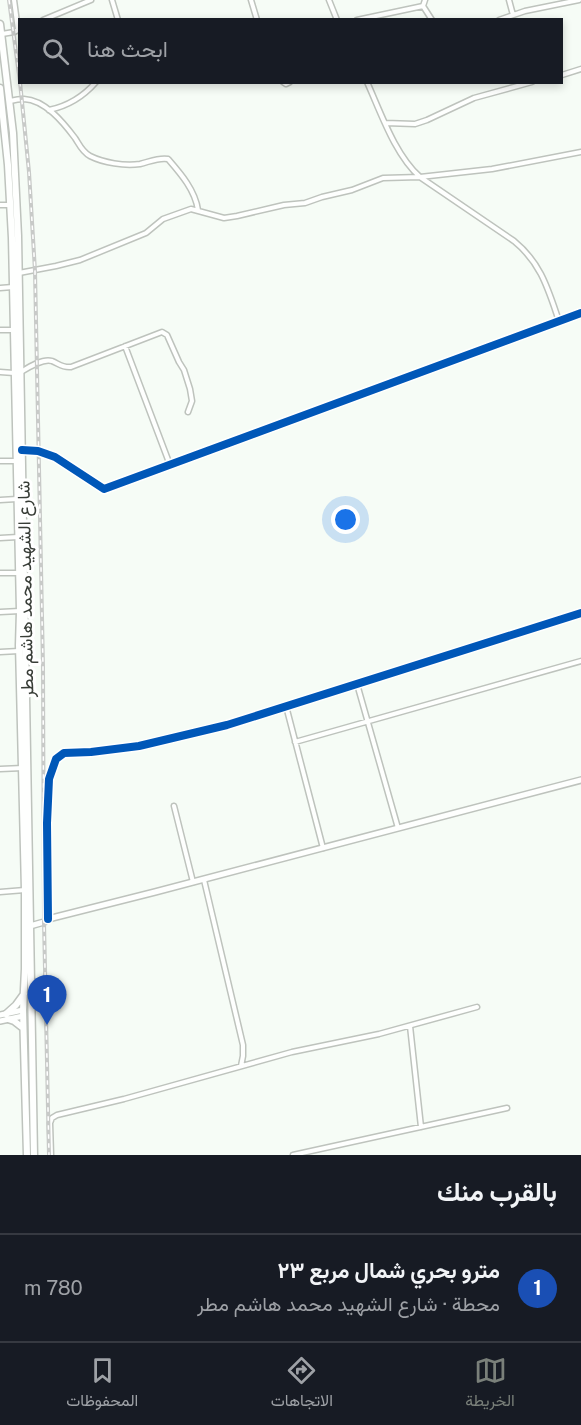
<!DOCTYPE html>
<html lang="ar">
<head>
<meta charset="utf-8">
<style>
	:root { --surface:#171b24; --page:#20242c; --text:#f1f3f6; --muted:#9ea1a6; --line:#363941; --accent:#7a807a }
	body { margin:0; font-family:"Public Sans",Vazirmatn,sans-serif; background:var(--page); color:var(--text); direction:rtl }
	.you { position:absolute; left:346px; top:520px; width:21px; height:21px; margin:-15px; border:4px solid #fff; border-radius:50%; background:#1a73e8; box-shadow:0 0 0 9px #1a73e833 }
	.badge { display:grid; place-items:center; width:39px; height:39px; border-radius:50%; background:var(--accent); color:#fff; font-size:20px; font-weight:700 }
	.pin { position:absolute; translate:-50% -50px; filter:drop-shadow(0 2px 3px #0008) }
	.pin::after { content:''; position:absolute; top:32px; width:21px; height:18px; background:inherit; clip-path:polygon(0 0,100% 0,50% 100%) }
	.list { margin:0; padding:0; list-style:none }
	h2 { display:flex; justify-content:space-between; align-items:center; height:78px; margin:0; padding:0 24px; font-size:26px }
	h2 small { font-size:20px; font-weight:400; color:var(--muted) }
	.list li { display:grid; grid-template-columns:39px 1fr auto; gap:18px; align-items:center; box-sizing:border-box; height:108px; padding:0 24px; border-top:2px solid var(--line) }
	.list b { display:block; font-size:22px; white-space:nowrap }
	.list p { margin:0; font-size:20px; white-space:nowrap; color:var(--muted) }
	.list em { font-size:20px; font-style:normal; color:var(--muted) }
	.icon { flex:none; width:33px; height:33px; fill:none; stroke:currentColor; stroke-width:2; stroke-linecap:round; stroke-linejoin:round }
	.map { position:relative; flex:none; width:581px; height:1155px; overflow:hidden; direction:ltr }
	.search { position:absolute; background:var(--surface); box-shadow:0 3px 9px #0003; left:18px; right:18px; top:18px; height:66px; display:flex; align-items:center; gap:15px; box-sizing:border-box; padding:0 21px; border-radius:0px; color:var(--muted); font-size:22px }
	.sheet { height:186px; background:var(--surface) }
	nav { display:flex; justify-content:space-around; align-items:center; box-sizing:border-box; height:84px; border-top:2px solid var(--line); background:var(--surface); font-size:16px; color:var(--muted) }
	nav a { display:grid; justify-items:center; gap:3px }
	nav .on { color:var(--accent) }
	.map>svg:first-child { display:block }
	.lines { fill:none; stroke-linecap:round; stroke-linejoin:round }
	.minor-casing { stroke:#bec3bd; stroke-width:7 }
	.tertiary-casing { stroke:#bec3bd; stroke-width:8 }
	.primary-casing { stroke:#bec3bd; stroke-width:9 }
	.minor { stroke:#fefffe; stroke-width:4 }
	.tertiary { stroke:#fefffe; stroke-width:5 }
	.primary { stroke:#fefffe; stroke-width:6 }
	.rail-casing { stroke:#c8cac8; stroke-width:4 }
	.rail { stroke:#fff; stroke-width:1.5; stroke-dasharray:4.5; stroke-linecap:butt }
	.cycleway-casing { stroke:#fff; stroke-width:11 }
	.cycleway { stroke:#0057b8; stroke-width:8 }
	.labels { text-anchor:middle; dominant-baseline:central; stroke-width:6; stroke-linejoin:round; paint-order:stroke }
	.street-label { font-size:18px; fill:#383d37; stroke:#fff }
</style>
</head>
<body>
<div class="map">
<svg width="581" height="1155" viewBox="0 0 581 1155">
	<rect width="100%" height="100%" fill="#f6fcf6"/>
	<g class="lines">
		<defs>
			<path id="minor" d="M14,0L18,30
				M112,0L118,20
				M251,0L257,20
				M329,0L337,20
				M509,0L513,15
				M423,6L432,20
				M43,20L91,0
				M357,20L423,6L425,0
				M499,20L525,11L579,0
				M2,34L14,32L20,29
				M562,75L581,69
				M283,82L286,84L290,82
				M367,82C381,113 395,155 420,177L514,241C541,263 548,289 559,321
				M10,101C14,100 19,99 24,99C45,100 63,122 75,138C79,144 82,152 90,156C104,163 124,166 140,164C149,162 159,157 168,159C181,174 195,190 198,210
				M49,110C68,106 83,97 96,82
				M385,123L415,124L427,120L474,98L532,82
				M0,205H10
				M19,273L56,266L80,260L146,233L163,219L191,209L224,218L237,216L284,205L305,203L322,197L352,190L383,178L420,177L492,169L581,152
				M0,288L13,287
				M0,330H13
				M125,346L170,465
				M0,372L14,373
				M21,372C29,367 43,358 52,361C59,364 63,368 71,367L162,332L167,335L179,362L184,370L190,389L192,401L188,412
				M22,450L38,451L55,457L104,489L581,313
				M0,461H16
				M0,500L17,499
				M0,538L18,537
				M0,573H19
				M0,612L20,611
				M0,652L19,651
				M357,684L398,828
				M286,706L323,848
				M295,742L581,661
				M0,769L23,768
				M174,806L193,882
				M204,880L243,1045V1056L241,1066
				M0,892L25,890
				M48,919L47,823L49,779L56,759L64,753L91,752L139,746L227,725L581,613
				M410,1026L421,1127
				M51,1155L50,1123L52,1118L57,1115L124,1099L292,1052L379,1034L477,1007
				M293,1155L507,1108"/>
			<path id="tertiary" d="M30,926L44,922L48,919L155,892L581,780
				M0,1015L23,1010
				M0,1021L23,1016"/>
			<path id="primary" d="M0,24L13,133L18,236L34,1155
				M0,88L8,165L12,238L20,611L19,645L25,890V969L23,1010L27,1155
				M6,1014L16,1005L24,994
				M8,1019L14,1021L23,1028"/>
		</defs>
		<use href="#minor" class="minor-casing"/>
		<use href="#tertiary" class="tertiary-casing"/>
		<use href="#primary" class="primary-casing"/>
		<use href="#minor" class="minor"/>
		<use href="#tertiary" class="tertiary"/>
		<use href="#primary" class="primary"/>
		<defs>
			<path id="rail" d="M9,0L20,82
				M20,82L29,172L35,271L43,666L44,922L49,1155"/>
		</defs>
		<use href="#rail" class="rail-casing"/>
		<use href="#rail" class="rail"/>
		<defs>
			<path id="cycleway" d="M22,450L38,451L55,457L104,489L581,313
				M48,919L47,823L49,779L56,759L64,753L91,752L139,746L227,725L581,613"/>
		</defs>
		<use href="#cycleway" class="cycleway-casing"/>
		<use href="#cycleway" class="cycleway"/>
	</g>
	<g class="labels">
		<g class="street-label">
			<text transform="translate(25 589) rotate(-91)">شارع الشهيد محمد هاشم مطر</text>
		</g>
	</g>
</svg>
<div class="you"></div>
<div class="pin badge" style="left:47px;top:1025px;background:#1a4fb4">1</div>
<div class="search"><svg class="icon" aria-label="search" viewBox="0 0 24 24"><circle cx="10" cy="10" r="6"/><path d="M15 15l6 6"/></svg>ابحث هنا</div>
</div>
<section class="sheet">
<h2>بالقرب منك<small></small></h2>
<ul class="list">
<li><span class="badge" style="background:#1a4fb4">1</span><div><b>مترو بحري شمال مربع ٢٣</b><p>محطة · شارع الشهيد محمد هاشم مطر</p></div><em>780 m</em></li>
</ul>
</section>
<nav>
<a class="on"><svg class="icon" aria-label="map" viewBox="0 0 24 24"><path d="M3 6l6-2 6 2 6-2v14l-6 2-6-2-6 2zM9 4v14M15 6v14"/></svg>الخريطة</a>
<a><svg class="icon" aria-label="directions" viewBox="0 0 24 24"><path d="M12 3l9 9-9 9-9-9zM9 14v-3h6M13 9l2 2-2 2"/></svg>الاتجاهات</a>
<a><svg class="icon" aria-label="saved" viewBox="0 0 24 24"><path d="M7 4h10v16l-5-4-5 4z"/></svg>المحفوظات</a>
</nav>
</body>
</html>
